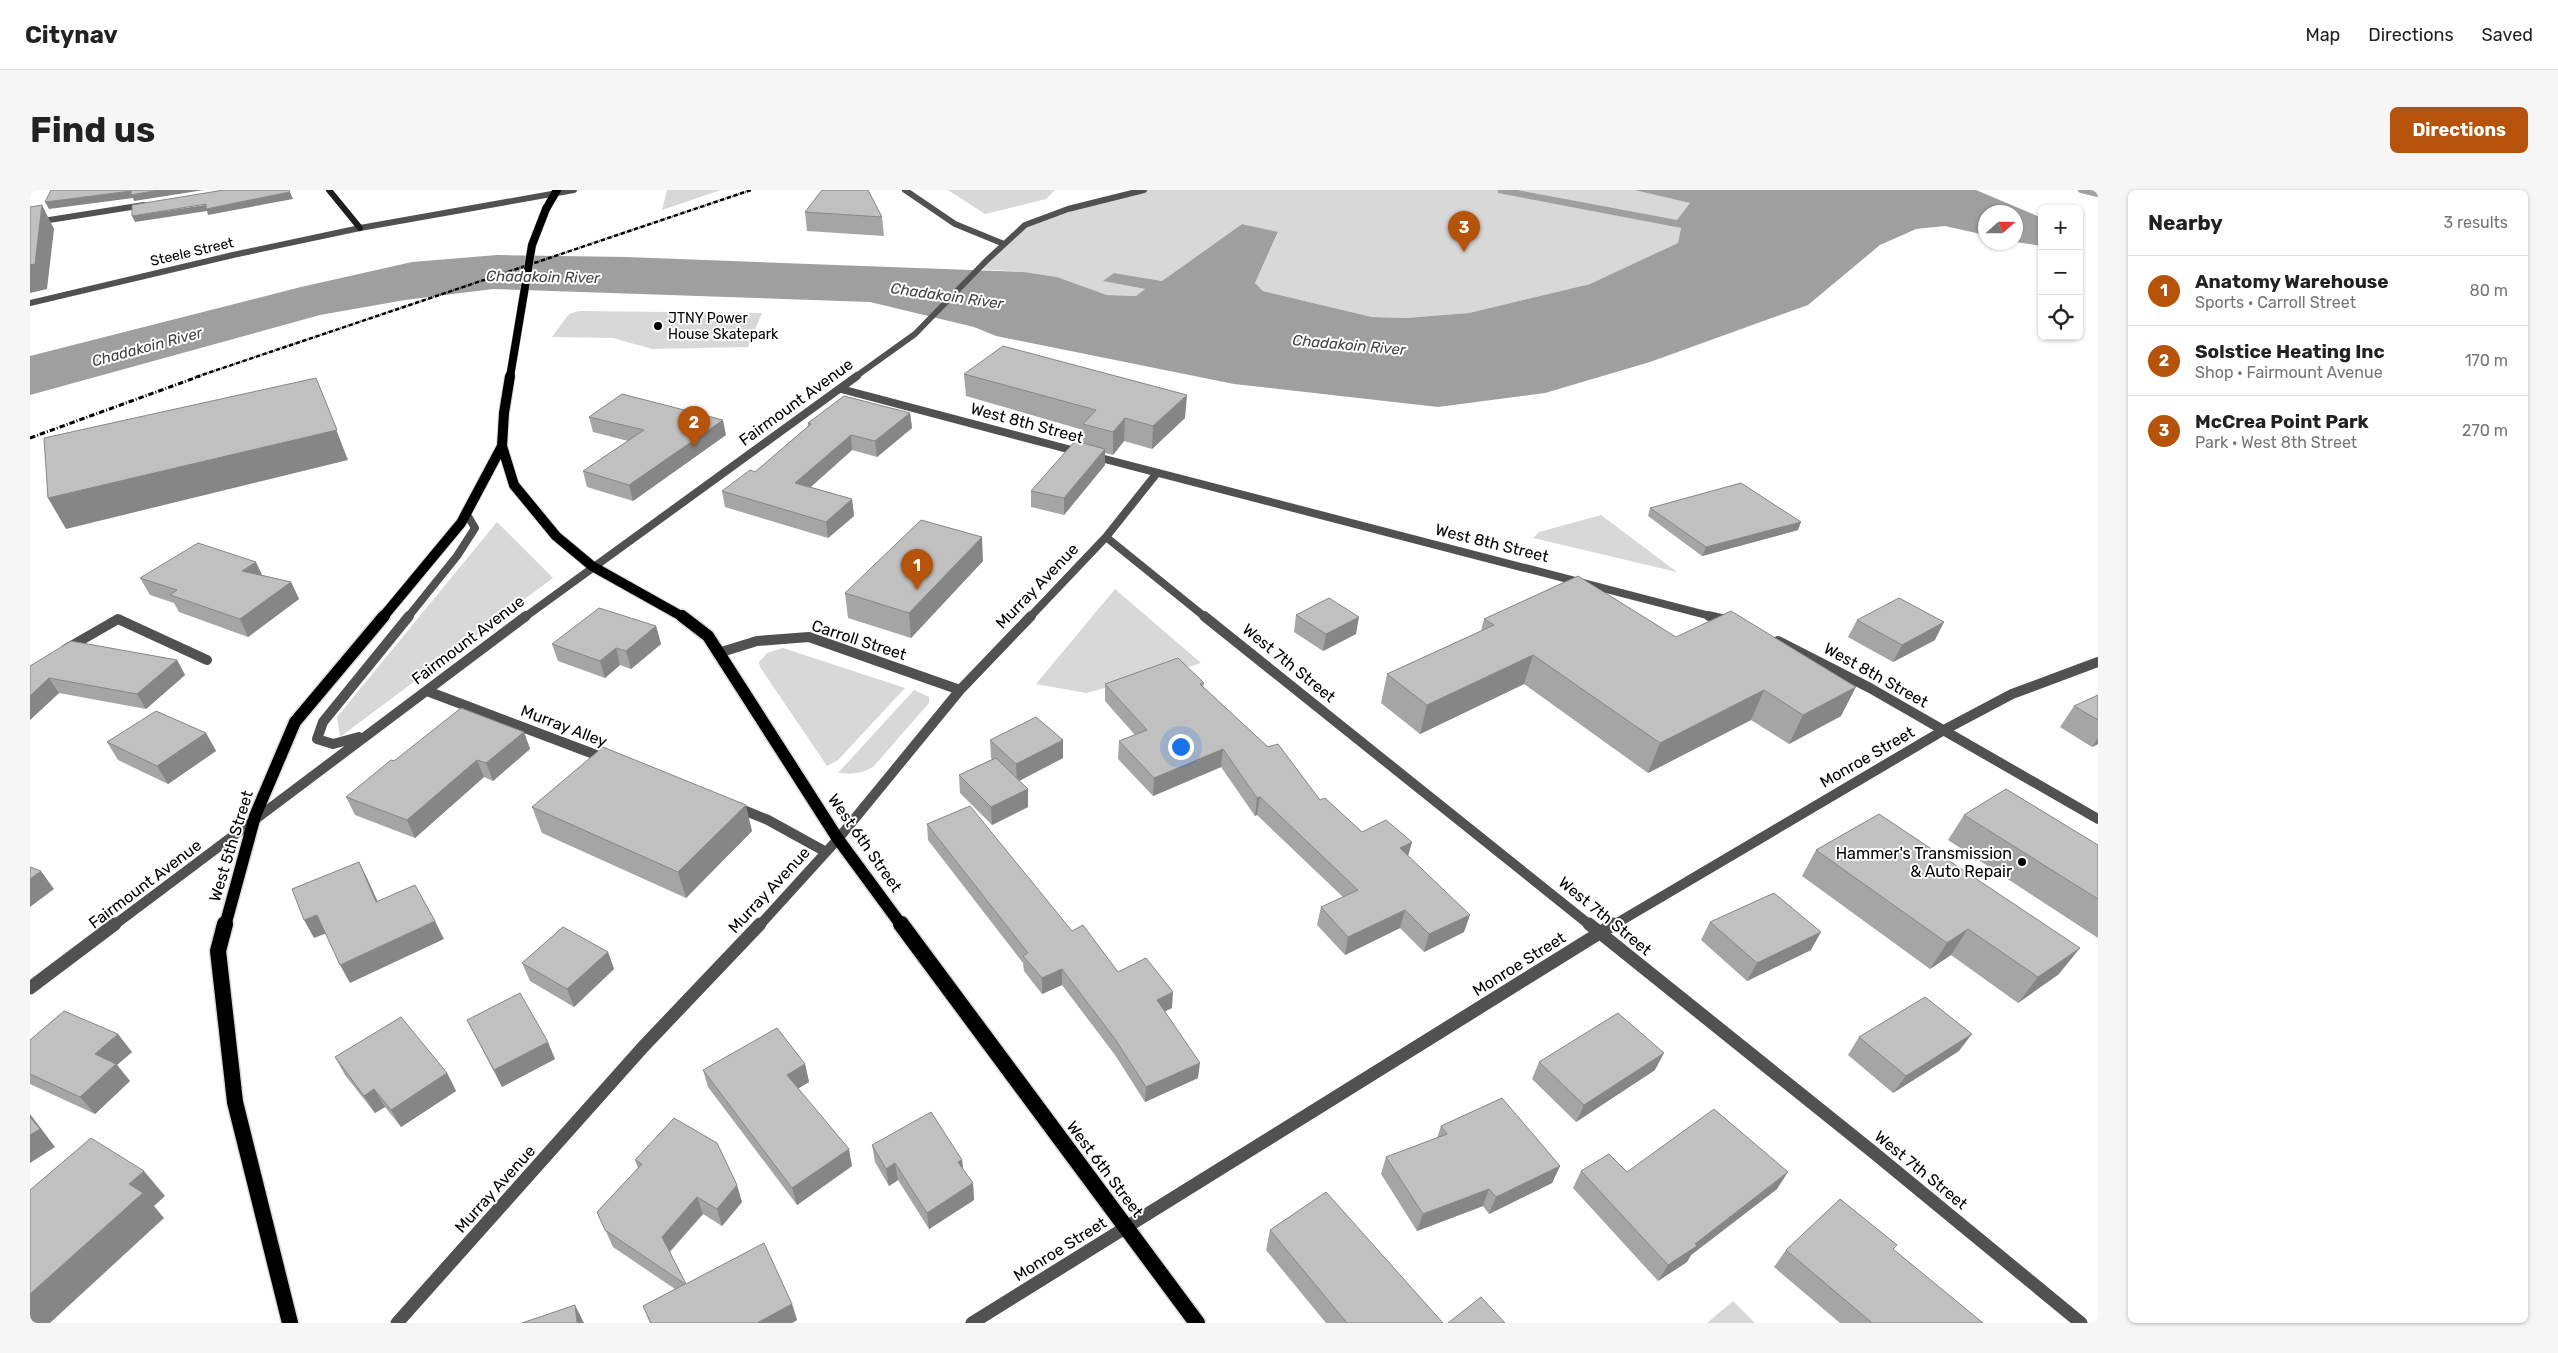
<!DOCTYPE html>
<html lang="en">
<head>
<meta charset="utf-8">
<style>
	:root { --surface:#fff; --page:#f6f6f6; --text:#222; --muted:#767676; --line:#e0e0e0; --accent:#b45309 }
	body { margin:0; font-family:Rubik,sans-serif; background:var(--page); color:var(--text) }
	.controls { position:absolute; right:15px; top:15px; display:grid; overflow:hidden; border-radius:8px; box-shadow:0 1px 4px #0004 }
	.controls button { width:45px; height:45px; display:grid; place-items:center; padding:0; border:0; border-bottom:1px solid var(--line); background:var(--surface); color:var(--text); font:25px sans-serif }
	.compass { position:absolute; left:1948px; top:15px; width:45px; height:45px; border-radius:50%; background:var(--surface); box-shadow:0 1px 4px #0004; rotate:69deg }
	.you { position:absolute; left:1150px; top:556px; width:18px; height:18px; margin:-12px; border:4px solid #fff; border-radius:50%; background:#1a73e8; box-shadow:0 0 0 8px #1a73e833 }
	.badge { display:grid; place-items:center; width:32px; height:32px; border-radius:50%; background:var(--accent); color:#fff; font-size:16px; font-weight:700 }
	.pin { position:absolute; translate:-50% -41px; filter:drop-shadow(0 1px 2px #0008) }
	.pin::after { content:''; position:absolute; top:26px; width:18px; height:15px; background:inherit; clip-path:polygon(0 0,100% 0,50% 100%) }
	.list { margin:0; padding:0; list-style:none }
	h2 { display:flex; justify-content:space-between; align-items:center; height:65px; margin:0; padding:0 20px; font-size:21px }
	h2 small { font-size:16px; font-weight:400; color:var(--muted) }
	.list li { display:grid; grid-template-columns:32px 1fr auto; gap:15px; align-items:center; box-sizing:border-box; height:70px; padding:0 20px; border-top:1px solid var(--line) }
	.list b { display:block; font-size:19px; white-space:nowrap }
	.list p { margin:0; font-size:16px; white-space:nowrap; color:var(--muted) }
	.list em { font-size:16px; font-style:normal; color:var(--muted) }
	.icon { flex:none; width:28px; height:28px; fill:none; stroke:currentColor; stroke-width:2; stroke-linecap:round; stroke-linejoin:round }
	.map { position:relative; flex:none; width:2068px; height:1133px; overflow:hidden; border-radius:8px }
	header { display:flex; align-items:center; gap:30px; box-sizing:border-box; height:70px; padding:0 25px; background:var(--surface); border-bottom:1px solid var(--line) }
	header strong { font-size:24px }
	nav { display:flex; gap:28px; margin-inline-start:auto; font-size:18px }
	.intro { display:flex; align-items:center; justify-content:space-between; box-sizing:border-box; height:120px; padding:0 30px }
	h1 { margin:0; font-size:35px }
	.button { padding:12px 22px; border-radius:8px; background:var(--accent); color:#fff; font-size:18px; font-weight:700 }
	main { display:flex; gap:30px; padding:0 30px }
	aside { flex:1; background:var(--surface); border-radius:8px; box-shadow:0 1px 4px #0004 }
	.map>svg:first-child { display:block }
	.green { fill:#d8d8d8 }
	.water { fill:#9f9f9f }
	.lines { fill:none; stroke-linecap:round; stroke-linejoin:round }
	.stream { stroke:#9f9f9f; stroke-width:6 }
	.primary-far3-casing { stroke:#dbdbdb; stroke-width:9 }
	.primary-far2-casing { stroke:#dbdbdb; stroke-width:12 }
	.primary-far1-casing { stroke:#dbdbdb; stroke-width:15 }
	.primary-casing { stroke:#dbdbdb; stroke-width:19 }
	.street-far3 { stroke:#515151; stroke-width:6 }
	.street-far2 { stroke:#515151; stroke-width:8 }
	.street-far1 { stroke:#515151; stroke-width:10 }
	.street { stroke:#515151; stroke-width:13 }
	.secondary { stroke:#1e1e1e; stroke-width:6 }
	.primary-far3 { stroke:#000; stroke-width:8 }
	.primary-far2 { stroke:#000; stroke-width:10 }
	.primary-far1 { stroke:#000; stroke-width:12 }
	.primary { stroke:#000; stroke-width:16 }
	.rail-far1 { stroke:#000; stroke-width:2.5; stroke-dasharray:4.5 1 0.5 1; stroke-linecap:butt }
	.rail { stroke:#000; stroke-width:3; stroke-dasharray:5.5 2 1 2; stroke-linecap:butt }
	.primary-bridge-far1-casing { stroke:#dbdbdb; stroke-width:9; stroke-linecap:butt }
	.primary-bridge-casing { stroke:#dbdbdb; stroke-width:12; stroke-linecap:butt }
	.primary-bridge-far1 { stroke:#000; stroke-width:8 }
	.primary-bridge { stroke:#000; stroke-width:10 }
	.wall { fill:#a5a5a5 }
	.shaded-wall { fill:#868686 }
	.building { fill:#c0c0c0; stroke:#868686 }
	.poi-dot { fill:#000; stroke:#fff; stroke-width:2 }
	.labels { text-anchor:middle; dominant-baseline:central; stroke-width:4; stroke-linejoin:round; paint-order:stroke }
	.far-street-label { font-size:14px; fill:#000; stroke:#fff }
	.far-poi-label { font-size:14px; fill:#000; stroke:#fff; text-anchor:start }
	.far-water-label { font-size:15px; font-style:italic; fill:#404040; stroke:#fff }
	.street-label { font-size:16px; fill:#000; stroke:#fff }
	.poi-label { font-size:16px; fill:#000; stroke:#fff; text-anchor:end }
</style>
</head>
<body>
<header>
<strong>Citynav</strong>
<nav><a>Map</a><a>Directions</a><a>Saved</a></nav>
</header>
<div class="intro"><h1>Find us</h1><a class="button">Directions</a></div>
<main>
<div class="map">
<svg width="2068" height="1133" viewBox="0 0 2068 1133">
	<rect width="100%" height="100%" fill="#fff"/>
	<path class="green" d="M637,0H691L632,20Z
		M918,0H1025L1016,9L955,24Z
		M1114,0H1468V2L1651,38L1648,54L1560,94L1439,123L1376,128L1342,127L1233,101L1225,93L1248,43L1212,34L1132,91L1084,83L1074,91L1115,99L1106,106L1077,105L1027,87L994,82L947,79L995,35L1038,19Z
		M1488,0H1604L1661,13L1647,31Z
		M549,121L732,123L718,157L622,159L583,148L522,147L539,124Z
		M1571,325L1647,382L1503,348L1509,342Z
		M467,332L523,388L310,547L307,527Z
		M1085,399L1171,473L1105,494L1094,493L1056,503L1006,494Z
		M753,458L875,498L808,570L797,576L730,477L729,472L737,463Z
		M884,500L899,507V513L844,576C833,584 821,584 808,583Z
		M1703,1111L1725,1133H1677Z"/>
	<path class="water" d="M1468,0H1488L1647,30L1660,13L1604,0H1946L2012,28V56L1986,52V22H1956L1955,45L1915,36L1886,39L1850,55L1778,115L1620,172L1515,203L1408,217L1204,194L966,146L944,137L840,112L463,99L375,110L290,125L0,205V166L271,97L382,72L467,65L596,67L994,82L1027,87L1077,105L1106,106L1115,99L1073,91L1084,83L1132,91L1212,34L1248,42L1225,93L1233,101L1342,127L1376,128L1439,123L1560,94L1648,53L1651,38L1468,3Z"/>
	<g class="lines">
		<path class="stream" d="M2051,0L2068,4"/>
		<defs>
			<path id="primary-far3" d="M516,19L527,0"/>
			<path id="primary-far2" d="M474,223L472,256L484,295L526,346L562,376L653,427
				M353,427L431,333L472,256"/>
			<path id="primary-far1" d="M652,426L678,446L808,649L872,736
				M195,736L225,626L265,532L354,426"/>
			<path id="primary" d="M195,734L188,761L205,912L260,1133
				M871,734L1167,1133"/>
		</defs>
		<use href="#primary-far3" class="primary-far3-casing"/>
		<use href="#primary-far2" class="primary-far2-casing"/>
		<use href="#primary-far1" class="primary-far1-casing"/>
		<use href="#primary" class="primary-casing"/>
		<path class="street-far3" d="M875,0L925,34L974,54
			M0,33L114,15
			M0,113L203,65L330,38L544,0
			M825,187L885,144L956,71L995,35L1038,19L1114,0"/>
		<path class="street-far2" d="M811,199L1049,262
			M1063,266L1684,427
			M1076,347L1175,427
			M378,427L427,366L445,338L436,323
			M495,427L827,186
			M1000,427L1076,347L1127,283"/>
		<path class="street-far1" d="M1174,426L1561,736
			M1679,426L1700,431
			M1748,451L1840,498L2068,629
			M36,459L88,429L177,470
			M688,463L727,451L779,447L930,500
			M397,501L577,569
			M329,547L303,554L287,549L293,532L379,426
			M706,617L738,630L796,662
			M83,736L496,426
			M729,736L808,649L930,500L1001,426
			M1582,736L1914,540L1982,504L2068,472"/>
		<path class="street" d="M1559,734L1843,962L2051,1133
			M0,798L85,734
			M367,1133L613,857L730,734
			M942,1133L1584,734"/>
		<path class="secondary" d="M299,0L330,38"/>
		<use href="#primary-far3" class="primary-far3"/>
		<use href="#primary-far2" class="primary-far2"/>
		<use href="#primary-far1" class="primary-far1"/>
		<use href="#primary" class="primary"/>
		<path class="rail-far1" d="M166,187L721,0"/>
		<path class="rail" d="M0,248L170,186"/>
		<defs>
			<path id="primary-bridge-far1" d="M480,187L502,55L516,19"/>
			<path id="primary-bridge" d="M474,223L480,186"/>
		</defs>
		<use href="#primary-bridge-far1" class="primary-bridge-far1-casing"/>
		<use href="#primary-bridge" class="primary-bridge-casing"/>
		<use href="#primary-bridge-far1" class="primary-bridge-far1"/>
		<use href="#primary-bridge" class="primary-bridge"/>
	</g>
	<path class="wall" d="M775,22L852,27L854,46L777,41Z
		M934,184L1155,228L1122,259L1094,251L1083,265L1075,263V275L1034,325L1001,317V301L1053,253V240L936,206Z
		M880,223L882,238L847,267L822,260L781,297L822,309L824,326L798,348L695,317L692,301L725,282L778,236V233Z
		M559,227L696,245L603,311L557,297L553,281L598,251L563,242Z
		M1620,318L1768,340L1672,366L1618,326Z
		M953,371L881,448L818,428L815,403Z
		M233,385L261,392L269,409L218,447L149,422L144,413L120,405L110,388Z
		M1266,425L1326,444L1293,461L1264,442Z
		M1454,429L1646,447L1811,526L1759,554L1721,530L1618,583L1494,494L1390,544L1351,513L1357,484L1451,441Z
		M1827,430L1905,450L1863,472L1818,447Z
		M626,436L631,454L601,479L590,475L575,488L528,471L522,454Z
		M147,470L155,485L116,519L29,503L0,530V476Z
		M1174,493L1173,497L1290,610L1332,642L1378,666L1434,742L1394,762L1370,738L1315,765L1287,735L1291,717L1313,707L1227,625L1225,626L1191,577L1123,606L1088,569L1089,551L1105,545L1075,511V494Z
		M2068,505V554L2062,557L2030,537L2044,516Z
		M494,542L500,559L463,591L454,587L385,648L325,625L316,607L364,571Z
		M176,543L186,561L138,594L88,570L77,552Z
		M960,550L1033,568L989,591L998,599V617L962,635L930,603L929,585L962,569L961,568Z
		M502,617L722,641L656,708L512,643Z
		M1934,625L2068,655V748L1918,650Z
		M897,634L1042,741L1088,782L1142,818L1135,821L1168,888L1115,912L1085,865L1032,795L1012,804L994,781L993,773L898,650Z
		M1786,660L2029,784L1988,813L1921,765L1900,779L1772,686Z
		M1680,732L1781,760L1717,791L1671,750Z
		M578,762L584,779L544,817L500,791L492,773Z
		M437,830L525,869L472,897Z
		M1829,847L1929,861L1863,903L1818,865Z
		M0,850L102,862L87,875L100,891L65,924L0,894Z
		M305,867L417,883L426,901L371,937L355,917L345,923L315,885Z
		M1509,872L1625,880L1546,932L1502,889Z
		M775,874L779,892L768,898L822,976L767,1015L678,897L673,880Z
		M1411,936L1530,976L1522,993L1459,1024L1453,1016L1387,1041L1351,984L1356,967L1407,948Z
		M842,955L932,970L933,980L943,993L944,1010L899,1039L868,990L859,996L845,972Z
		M605,970L712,1012L692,1036L673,1024L640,1062L656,1094L762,1114L767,1130L762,1133H620L613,1116L645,1099L583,1057L567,1022L608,978Z
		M1551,981L1597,982L1747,999L1661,1065L1657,1072L1628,1091L1543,998Z
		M1240,1040L1413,1133H1296L1236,1060Z
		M1867,1055L1863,1060L1953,1133H1810L1744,1077L1756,1060Z"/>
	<path class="shaded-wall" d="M130,0H174L104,11L103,8L19,19L15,12L101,1Z
		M260,2L263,9L178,25L177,21L105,32L102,26Z
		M12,15L24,39L17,99L0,103V75Z
		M286,188L318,270L36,339L18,308Z
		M1157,205L1155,228L1122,259L1123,236Z
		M880,223L882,238L847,267L845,251Z
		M1095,228L1094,251L1083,265V242Z
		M693,230L696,245L603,311L599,295Z
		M821,245L822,260L767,309L765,293Z
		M1075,259V275L1034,325V308Z
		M822,309L824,326L798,348L796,332Z
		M1771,332L1768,340L1672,366L1676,357Z
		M952,347L953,371L881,448L879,423Z
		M226,372L234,389L212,381Z
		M261,392L269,409L218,447L210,429Z
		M1329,427L1326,444L1293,461L1296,444Z
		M1914,432L1905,450L1863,472L1872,455Z
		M626,436L631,454L601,479L596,461Z
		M586,458L590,475L575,488L570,471Z
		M1503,465L1494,494L1390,544L1397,515Z
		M147,470L155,485L116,519L107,504Z
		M19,488L29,503L0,530V506Z
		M1826,497L1811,526L1759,554L1773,525Z
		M1734,500L1721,530L1618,583L1630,553Z
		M494,542L500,559L463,591L456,573Z
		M176,543L186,561L138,594L127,576Z
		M2068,548V554L2062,557Z
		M1033,550V568L987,592L986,574Z
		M1193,559L1191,577L1123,606L1124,588Z
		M447,570L454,587L385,648L377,630Z
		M998,599V617L962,635L961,617Z
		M1230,607L1227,625L1225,626L1227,608Z
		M716,615L722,641L656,708L648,682Z
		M1382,652L1377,670L1370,658Z
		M329,672L338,690L356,730L346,712Z
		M11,681L24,699L0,717V689Z
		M1375,720L1370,738L1315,765L1318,747Z
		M287,725L297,743L284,748L274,730Z
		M1440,725L1434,742L1394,762L1399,744Z
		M405,731L414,749L320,793L310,775Z
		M1938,739L1921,765L1900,779L1917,753Z
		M1791,742L1781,760L1717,791L1727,773Z
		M2050,758L2029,784L1988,813L2008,787Z
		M578,762L584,779L544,817L537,799Z
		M1032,779V795L1012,804V788Z
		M1143,802L1142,818L1126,826L1127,810Z
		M88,844L102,862L87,875L100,891L65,924L50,907L65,864Z
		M1942,844L1929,861L1863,903L1876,886Z
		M518,852L525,869L472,897L464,880Z
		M1634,863L1625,880L1546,932L1554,915Z
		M1170,873L1168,888L1115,912L1116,897Z
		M775,874L779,892L761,903L757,885Z
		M417,883L426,901L371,937L361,920Z
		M344,899L355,917L345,923L334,906Z
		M0,924L25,957L0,973Z
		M819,959L822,976L767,1015L762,998Z
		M932,970L934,987L928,972Z
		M865,973L868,990L859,996L856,979Z
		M1530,976L1522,993L1459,1024L1466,1007Z
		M114,981L135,1006L124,1016L134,1028L20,1133H0V1104L99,994Z
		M1758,982L1747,999L1661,1065L1657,1072L1628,1091L1638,1075Z
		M943,993L944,1010L899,1039L897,1023Z
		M707,995L712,1012L692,1036L687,1019Z
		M1459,999L1453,1016L1387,1041L1393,1024Z
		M667,1007L673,1024L638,1063L632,1047Z
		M762,1114L767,1130L762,1133H727Z
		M545,1115L554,1133H547Z"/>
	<path class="building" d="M21,0H130L101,5V1L15,12Z
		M194,0H259L260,2L176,19V14L102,26V15Z
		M792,0H838L852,27L775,22Z
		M12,15L5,74L0,75V17Z
		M973,156L1157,205L1123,236L1095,228L1083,242L1053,234L1066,220L934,184Z
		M286,188L307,240L18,308L14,248Z
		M592,204L693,230L599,295L553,281L614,240L559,227Z
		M814,206L880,223L845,251L821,245L765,293L822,309L796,332L692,301L720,280L725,282L781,234L778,233Z
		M1045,251L1075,259L1034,308L1001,301Z
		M1711,293L1771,332L1676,357L1620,318Z
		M891,330L952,347L879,423L815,403Z
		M168,353L226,372L212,381L261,392L210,429L140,405L147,400L110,388Z
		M1548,386L1646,447L1701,421L1826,497L1773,525L1734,500L1630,553L1503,465L1397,515L1357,484L1464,435L1454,429Z
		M1299,408L1329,427L1296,444L1266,425Z
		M1869,408L1914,432L1872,455L1827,430Z
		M569,418L626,436L596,461L586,458L570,471L522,454Z
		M41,451L147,470L107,504L19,488L0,506V476Z
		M1148,468L1174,493L1170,494L1238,557L1248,554L1290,610L1295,608L1332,642L1356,630L1382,652L1370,658L1440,725L1399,744L1375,720L1318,747L1291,717L1328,700L1230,607L1227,608L1193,559L1124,588L1089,551L1117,540L1075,494Z
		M2068,505V530L2044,516Z
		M431,518L494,542L456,573L447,570L377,630L316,607L361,570L364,571Z
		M126,521L176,543L127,576L77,552Z
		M1006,527L1033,550L986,574L960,550Z
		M573,557L716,615L648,682L502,617Z
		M966,568L998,599L961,617L929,585Z
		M1976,599L2068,655V709L1934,625Z
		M940,616L1042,741L1053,735L1088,782L1116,768L1143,802L1127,810L1170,873L1116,897L1085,849L1032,779L1012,788L993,766L998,763L897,634Z
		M1849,624L2050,758L2008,787L1938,739L1917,753L1786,660Z
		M329,672L346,712L385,695L405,731L310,775L287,725L274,730L262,699Z
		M0,677L11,681L0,689Z
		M1744,703L1791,742L1727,773L1680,732Z
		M533,737L578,762L537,799L492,773Z
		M490,803L518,852L464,880L437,830Z
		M1895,807L1942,844L1876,886L1829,847Z
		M34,821L88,844L65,864L86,874L50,907L0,884V850Z
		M1588,823L1634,863L1554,915L1509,872Z
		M371,827L417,883L361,920L344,899L334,906L305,867Z
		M747,838L775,874L757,885L819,959L762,998L673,880Z
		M1472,908L1530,976L1466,1007L1459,999L1393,1024L1356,967L1417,944L1411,936Z
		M1684,919L1758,982L1665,1054L1667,1056L1638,1075L1551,981L1579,964L1597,982Z
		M901,922L932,970L928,972L943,993L897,1023L865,973L856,979L842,955Z
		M0,927L10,939L0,945Z
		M644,928L687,953L707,995L687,1019L667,1007L632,1047L656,1094L734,1053L762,1114L727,1133H621L613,1116L655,1094L575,1040L567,1022L612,974L605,970Z
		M61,948L114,981L99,994L113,1003L0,1104V1000Z
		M1296,1002L1413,1133H1317L1240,1040Z
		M1810,1009L1867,1055L1863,1059L1953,1133H1840L1841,1132L1756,1060Z
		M1451,1107L1475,1133H1418Z
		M545,1115L547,1133H492Z"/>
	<g class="poi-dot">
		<circle cx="628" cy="136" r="5"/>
		<circle cx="1992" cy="672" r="5"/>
	</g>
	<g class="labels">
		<g class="far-street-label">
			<text transform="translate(162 62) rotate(-13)">Steele Street</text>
		</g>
		<g class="far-poi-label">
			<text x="638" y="128">JTNY Power<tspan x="638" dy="16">House Skatepark</tspan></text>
		</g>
		<g class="far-water-label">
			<text transform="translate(513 87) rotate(1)">Chadakoin River</text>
			<text transform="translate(917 106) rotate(8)">Chadakoin River</text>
			<text transform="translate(1319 155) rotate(5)">Chadakoin River</text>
			<text transform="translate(117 157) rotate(-15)">Chadakoin River</text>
		</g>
		<g class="street-label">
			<text transform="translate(766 212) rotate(-36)">Fairmount Avenue</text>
			<text transform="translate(997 233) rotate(15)">West 8th Street</text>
			<text transform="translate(1462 353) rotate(14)">West 8th Street</text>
			<text transform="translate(1007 396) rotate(-46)">Murray Avenue</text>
			<text transform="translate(438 450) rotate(-37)">Fairmount Avenue</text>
			<text transform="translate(829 450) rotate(18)">Carroll Street</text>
			<text transform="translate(1259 473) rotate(39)">West 7th Street</text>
			<text transform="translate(1846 485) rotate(29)">West 8th Street</text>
			<text transform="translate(534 536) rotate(21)">Murray Alley</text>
			<text transform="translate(1837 567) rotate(-30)">Monroe Street</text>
			<text transform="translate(835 653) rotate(55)">West 6th Street</text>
			<text transform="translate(201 656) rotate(-73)">West 5th Street</text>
			<text transform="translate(115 694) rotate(-37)">Fairmount Avenue</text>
			<text transform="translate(739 700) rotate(-47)">Murray Avenue</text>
			<text transform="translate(1575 726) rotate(39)">West 7th Street</text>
			<text transform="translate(1489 774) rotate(-32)">Monroe Street</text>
			<text transform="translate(1075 979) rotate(53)">West 6th Street</text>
			<text transform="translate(1891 980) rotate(39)">West 7th Street</text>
			<text transform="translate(465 999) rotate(-48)">Murray Avenue</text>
			<text transform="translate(1030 1059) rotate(-32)">Monroe Street</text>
		</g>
		<g class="poi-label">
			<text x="1982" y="663">Hammer's Transmission<tspan x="1982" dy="18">&amp; Auto Repair</tspan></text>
		</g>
	</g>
</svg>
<div class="controls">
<button>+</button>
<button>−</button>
<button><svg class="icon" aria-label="locate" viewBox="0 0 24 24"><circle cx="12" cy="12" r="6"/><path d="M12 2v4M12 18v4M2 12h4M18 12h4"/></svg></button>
</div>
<svg class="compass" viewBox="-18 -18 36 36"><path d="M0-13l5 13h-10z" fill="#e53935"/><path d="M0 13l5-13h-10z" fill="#767676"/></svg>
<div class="you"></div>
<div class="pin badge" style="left:887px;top:400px">1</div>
<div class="pin badge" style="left:664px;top:257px">2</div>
<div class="pin badge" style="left:1434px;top:62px">3</div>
</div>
<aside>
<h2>Nearby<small>3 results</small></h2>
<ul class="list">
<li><span class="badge">1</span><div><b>Anatomy Warehouse</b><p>Sports · Carroll Street</p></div><em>80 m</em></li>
<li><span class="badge">2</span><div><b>Solstice Heating Inc</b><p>Shop · Fairmount Avenue</p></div><em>170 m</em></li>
<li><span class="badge">3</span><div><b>McCrea Point Park</b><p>Park · West 8th Street</p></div><em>270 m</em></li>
</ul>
</aside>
</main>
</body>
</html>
